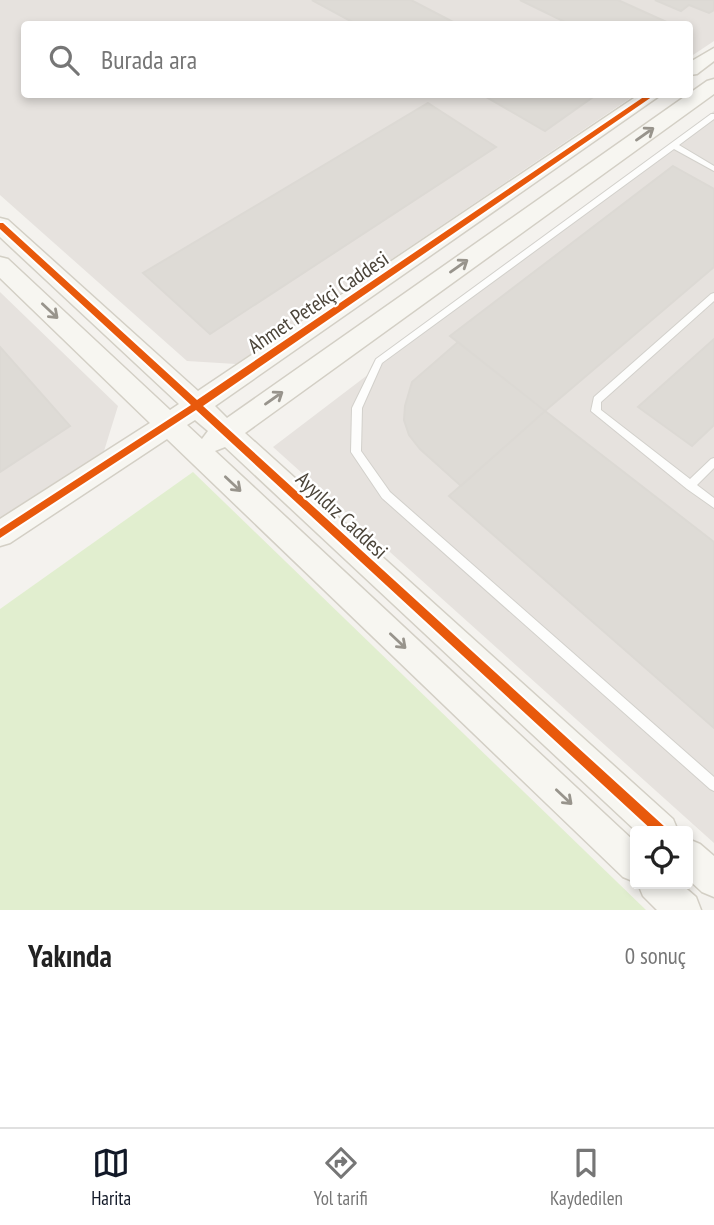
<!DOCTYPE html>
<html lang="tr">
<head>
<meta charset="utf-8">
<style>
	:root { --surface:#fff; --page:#f6f6f6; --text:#222; --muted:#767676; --line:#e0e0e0; --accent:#111827 }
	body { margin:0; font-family:"PT Sans Narrow",sans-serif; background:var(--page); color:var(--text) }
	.controls { position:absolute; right:21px; bottom:21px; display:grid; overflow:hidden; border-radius:7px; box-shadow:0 4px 10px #0003 }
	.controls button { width:63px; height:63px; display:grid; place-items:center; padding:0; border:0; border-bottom:2px solid var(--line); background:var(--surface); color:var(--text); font:35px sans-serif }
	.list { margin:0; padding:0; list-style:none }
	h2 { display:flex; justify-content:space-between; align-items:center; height:91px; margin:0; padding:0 28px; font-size:30px }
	h2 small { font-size:23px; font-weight:400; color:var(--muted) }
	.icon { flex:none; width:38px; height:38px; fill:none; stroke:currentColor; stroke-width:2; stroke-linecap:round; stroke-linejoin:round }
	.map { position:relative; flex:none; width:714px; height:910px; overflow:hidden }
	.search { position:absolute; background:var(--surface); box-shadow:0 4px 10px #0003; left:21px; right:21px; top:21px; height:77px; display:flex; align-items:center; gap:18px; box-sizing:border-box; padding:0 24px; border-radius:7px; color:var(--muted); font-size:26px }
	.sheet { height:217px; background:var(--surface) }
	nav { display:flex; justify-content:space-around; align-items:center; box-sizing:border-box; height:98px; border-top:2px solid var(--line); background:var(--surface); font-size:19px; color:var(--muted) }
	nav a { display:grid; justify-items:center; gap:4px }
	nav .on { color:var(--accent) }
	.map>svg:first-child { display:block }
	.industrial { fill:#e6e2de }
	.green { fill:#e1eecf }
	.building { fill:#dedbd6; stroke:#dcd9d4; stroke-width:2 }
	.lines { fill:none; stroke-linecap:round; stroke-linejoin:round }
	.lane-casing { stroke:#d2d0cb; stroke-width:2 }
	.secondary-casing { stroke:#d3cfc5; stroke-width:3 }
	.lane { fill:#fdfdfc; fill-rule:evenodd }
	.secondary { fill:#f7f6f1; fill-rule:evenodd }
	.cycleway-casing { stroke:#fff; stroke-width:4 }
	.cycleway { fill:#e8590c; fill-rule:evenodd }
	.oneway { stroke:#98948c }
	.labels { text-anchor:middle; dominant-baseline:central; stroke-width:5; stroke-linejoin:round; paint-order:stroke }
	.street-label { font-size:21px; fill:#4b4439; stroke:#fff }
</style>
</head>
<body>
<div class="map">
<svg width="714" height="910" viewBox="0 0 714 910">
	<rect width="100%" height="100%" fill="#f4f2ee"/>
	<path class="industrial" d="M0,0H714V41L690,57V24H24V94L635,95L236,364L187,361L0,195Z
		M714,111V843L273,447Z
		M0,292L118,406L104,451L0,521Z"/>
	<path class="green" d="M193,472L646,910H0V609Z"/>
	<path class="building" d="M312,0H411L457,24H356Z
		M520,0H618L671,24H569Z
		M655,0H714V10L709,13L689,5L681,11Z
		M481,94H588L593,97L545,131Z
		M428,103L496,147L210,334L143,273Z
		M673,166L714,189V267L545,411L450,336Z
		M714,339V425L692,446L638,407Z
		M458,342L545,411L461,486L420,449L409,435L404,420L405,406L412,382Z
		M0,347L70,426L0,472Z
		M545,411L714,542V728L449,496Z"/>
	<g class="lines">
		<defs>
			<path id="lane" d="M711,114H714V119L679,145L714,166V171L674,149L382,363L362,408L361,451L390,492L714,777V791L710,789L382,498L351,452L352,408L376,359Z
				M714,293V301L601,402V410L690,479L711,459L714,458V468L697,485L714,498V508L687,489L591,411L594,397L711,294Z"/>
			<path id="secondary" d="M714,48V61L697,74L690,75V62Z
				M714,79V94L245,433L673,819L678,831H636L225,447L215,451L635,842V882L623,877L167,439L10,543L0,546V519L150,423L0,278V257L8,259L170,410L179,404L0,237V218L8,220L198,391L640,94H662L215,406L227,418L707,81ZM195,420L208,431L202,439L187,425Z
				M688,839L700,844L714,856V897L702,892L688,879Z
				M638,884H681L696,897L701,910H657L643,896Z"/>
		</defs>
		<use href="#lane" class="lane-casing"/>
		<use href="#secondary" class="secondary-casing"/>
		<use href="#lane" class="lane"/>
		<use href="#secondary" class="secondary"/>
		<defs>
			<path id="cycleway" d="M648,94H656L203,406L665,827L667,831H653L196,410L0,538V529L191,405L0,229V223H3L197,400Z"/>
		</defs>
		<use href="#cycleway" class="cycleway-casing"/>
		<use href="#cycleway" class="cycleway"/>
	</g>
	<defs><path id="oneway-shaft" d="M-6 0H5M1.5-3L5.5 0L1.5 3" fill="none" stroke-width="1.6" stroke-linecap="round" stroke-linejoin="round" transform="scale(1.75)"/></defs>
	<g class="oneway">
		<use href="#oneway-shaft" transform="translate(645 134) rotate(-35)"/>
		<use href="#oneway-shaft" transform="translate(459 266) rotate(-35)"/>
		<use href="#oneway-shaft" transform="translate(50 311) rotate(43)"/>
		<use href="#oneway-shaft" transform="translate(274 398) rotate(-35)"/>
		<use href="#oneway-shaft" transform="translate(233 484) rotate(43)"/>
		<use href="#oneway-shaft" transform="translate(398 641) rotate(43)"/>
		<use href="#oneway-shaft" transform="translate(564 797) rotate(43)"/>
	</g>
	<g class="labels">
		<g class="street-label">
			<text transform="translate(318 302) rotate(-34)">Ahmet Petekçi Caddesi</text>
			<text transform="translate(342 515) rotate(43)">Ayyıldız Caddesi</text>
		</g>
	</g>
</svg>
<div class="controls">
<button><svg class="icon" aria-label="locate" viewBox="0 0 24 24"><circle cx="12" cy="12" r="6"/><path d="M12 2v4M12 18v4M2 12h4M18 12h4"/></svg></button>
</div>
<div class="search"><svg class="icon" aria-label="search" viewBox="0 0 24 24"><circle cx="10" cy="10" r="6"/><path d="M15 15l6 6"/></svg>Burada ara</div>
</div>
<section class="sheet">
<h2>Yakında<small>0 sonuç</small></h2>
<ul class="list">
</ul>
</section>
<nav>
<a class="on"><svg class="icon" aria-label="map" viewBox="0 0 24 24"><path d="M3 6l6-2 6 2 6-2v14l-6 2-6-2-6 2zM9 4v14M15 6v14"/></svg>Harita</a>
<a><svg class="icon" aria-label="directions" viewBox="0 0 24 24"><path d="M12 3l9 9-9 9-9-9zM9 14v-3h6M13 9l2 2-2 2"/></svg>Yol tarifi</a>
<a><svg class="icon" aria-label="saved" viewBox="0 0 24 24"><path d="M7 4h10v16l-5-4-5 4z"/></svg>Kaydedilen</a>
</nav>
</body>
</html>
